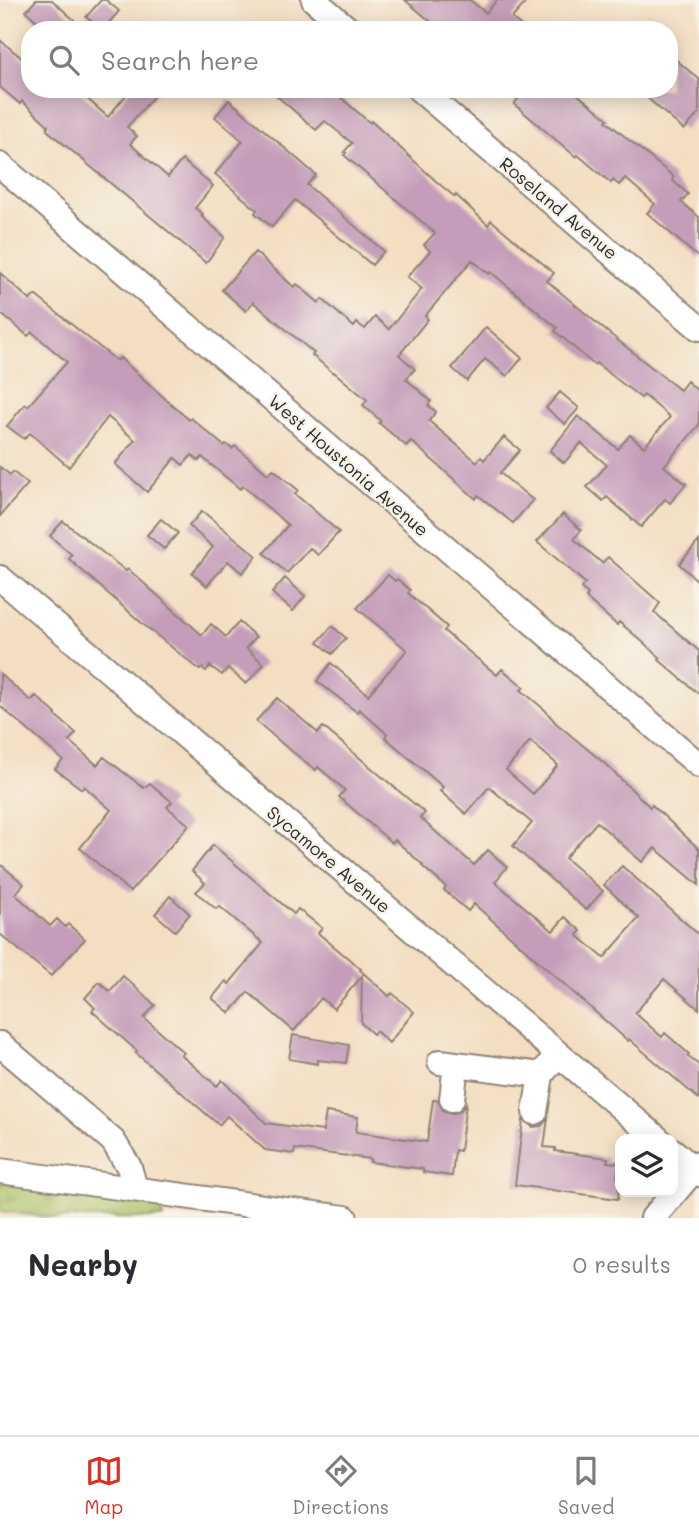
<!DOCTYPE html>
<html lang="en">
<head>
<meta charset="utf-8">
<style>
	:root { --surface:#fff; --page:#f2f2f3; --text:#2b2b33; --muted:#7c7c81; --line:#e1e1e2; --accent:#d93025 }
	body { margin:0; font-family:Mali,sans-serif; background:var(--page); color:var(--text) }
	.controls { position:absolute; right:21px; bottom:21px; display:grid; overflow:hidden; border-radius:14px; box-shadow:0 4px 18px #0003 }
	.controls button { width:63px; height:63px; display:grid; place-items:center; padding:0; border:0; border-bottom:2px solid var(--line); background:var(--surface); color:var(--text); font:35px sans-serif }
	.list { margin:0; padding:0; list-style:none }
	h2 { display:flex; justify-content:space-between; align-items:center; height:91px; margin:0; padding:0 28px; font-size:30px }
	h2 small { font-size:23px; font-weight:400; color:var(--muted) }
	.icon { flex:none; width:38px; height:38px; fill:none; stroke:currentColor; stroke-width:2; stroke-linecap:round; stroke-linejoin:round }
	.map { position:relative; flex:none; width:699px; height:1218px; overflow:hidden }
	.search { position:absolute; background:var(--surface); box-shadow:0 4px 18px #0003; left:21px; right:21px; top:21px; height:77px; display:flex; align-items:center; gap:18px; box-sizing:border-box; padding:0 24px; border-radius:28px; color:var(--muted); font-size:26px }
	.sheet { height:217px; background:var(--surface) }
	nav { display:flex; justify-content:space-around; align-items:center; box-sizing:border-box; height:98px; border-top:2px solid var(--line); background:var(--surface); font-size:19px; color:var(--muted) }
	nav a { display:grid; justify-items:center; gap:4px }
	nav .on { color:var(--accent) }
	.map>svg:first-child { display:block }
	.grass { fill:url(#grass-tufts); stroke:#6c7647; stroke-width:2 }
	.building { fill:#c59cb9; fill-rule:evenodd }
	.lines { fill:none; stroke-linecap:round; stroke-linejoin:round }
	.minor-casing { stroke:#8f8476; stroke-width:28 }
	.minor { stroke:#fff; stroke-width:24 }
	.labels { text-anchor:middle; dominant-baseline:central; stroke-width:5; stroke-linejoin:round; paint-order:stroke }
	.street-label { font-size:18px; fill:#2b2b2b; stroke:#f7f3e8 }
</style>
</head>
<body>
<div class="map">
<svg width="699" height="1218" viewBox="0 0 699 1218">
	<defs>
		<pattern id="grass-tufts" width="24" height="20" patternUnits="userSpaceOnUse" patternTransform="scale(1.75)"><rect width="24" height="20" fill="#adc063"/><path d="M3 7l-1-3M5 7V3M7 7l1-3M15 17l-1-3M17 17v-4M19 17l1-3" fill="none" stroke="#8d9c52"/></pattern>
	</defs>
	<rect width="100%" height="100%" fill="#f7f3e8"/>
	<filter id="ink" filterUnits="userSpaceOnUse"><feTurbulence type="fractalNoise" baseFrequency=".0143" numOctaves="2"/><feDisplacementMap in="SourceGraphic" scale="14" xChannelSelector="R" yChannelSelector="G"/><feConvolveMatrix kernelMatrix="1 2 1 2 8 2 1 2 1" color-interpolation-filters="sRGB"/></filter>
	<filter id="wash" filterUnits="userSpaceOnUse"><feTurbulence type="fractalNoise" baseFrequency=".00686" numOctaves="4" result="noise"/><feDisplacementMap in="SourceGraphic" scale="28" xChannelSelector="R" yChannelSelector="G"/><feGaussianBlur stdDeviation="1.57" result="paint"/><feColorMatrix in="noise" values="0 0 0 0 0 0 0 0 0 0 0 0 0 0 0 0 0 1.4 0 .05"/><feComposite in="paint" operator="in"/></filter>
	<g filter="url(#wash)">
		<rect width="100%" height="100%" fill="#f3dec1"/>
		<path class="grass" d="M0,1182L154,1204L162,1210L163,1218H57L0,1211Z"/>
		<g id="blocks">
			<path class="building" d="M36,0H52L85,30H46L26,11Z
				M101,0H106L119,11L103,30L86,17Z
				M405,0H470L486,13L497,0H528L512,18L526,30H441Z
				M0,40L30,65V89H76L108,117L131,89H160L127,127L137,136L130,144L168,177L182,160L213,186L195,208L203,214L201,216L225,237L206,263L47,130L48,125L22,101L20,104L0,87Z
				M669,54L699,79V113L684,130L637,89H669Z
				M269,89H331L370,123L371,121L438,183L455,197L456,195L488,225L491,220L554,273L547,281L605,330L680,390L687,381L699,392V425L664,466L686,484L670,503L665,499L641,527L607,497L603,501L587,487L607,465L581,443L564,463L550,451L578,416L618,449L630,435L644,447L670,417L644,395L641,398L596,363L594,365L555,331L557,328L491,272L489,274L472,260L425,316L428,319L399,355L415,369L406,379L431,401L428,405L436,412L429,421L477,462L481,457L484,460L504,437L520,450L500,473L533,500L513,523L478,495L476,499L411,441L406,446L379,423L381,421L363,405L367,400L334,372L333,373L312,355L314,353L253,302L246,311L222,290L255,252L294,287L297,284L319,303L322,299L354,327L357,323L365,329L375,317L389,329L422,289L407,277L430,251L424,245L435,233L344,155L346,153L344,152L352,143L325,121L316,130Z
				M506,89H571L608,119L606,121L674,177L672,180L688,194L681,202L699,217V258L647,213L655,204L625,178L619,185L613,180L611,183L578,155L576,157L514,104L518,99Z
				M229,100L316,175L307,185L384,251L372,265L295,200L272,227L255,213L257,210L215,174L243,141L215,117Z
				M0,273L30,300L35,295L117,361L120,358L189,420L191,418L224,446L226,444L232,449L235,446L268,474L273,469L298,490L295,494L339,532L318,555L310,548L287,573L264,553L288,525L243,486L240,489L202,457L199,461L192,455L183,465L175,458L147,492L115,464L135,440L108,417L69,467L30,433L24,439L7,426L25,404L28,406L67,362L32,332L28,336L0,313Z
				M486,327L522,358L507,376L485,359L467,381L452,368Z
				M560,392L579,408L565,424L546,408Z
				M0,467L10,475L13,472L28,484L0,516Z
				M202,511L257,556L242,573L228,561L207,586L192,573L213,547L189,526Z
				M563,514L581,530L574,539L602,563L608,557L660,603L654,612L699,651V694L659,660L661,658L637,637L619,622L617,625L586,598L588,594L581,588L585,583L537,542Z
				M161,519L178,533L164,549L147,535Z
				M63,521L126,571L128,569L202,635L211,624L226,637L239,622L256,637L246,648L264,664L246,684L228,668L222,675L210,666L206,671L202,668L200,670L144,625L69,559L72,555L50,536Z
				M699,541V582L679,564Z
				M388,575L395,581L397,579L410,590L408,593L447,627L444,631L497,675L502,669L524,687L521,690L545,710L556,723L604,763L650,807L652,805L699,849V885L655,848L642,862L597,822L565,858L603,891L586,910L513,846L532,823L489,787L466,814L440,791L443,787L385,737L387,734L359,709L357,712L317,681L331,663L368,695L407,650L357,608ZM530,741L558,765L533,794L506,770Z
				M285,578L305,596L293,611L272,593Z
				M332,626L346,638L332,654L318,642Z
				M0,674L31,701L36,696L56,714L55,715L76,733L69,741L97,765L104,757L144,788L150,783L172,802L167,807L189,825L130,892L80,848L111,810L84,786L82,789L55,769L63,760L0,706Z
				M277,698L318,733L323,727L425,813L420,818L474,865L488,850L507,867L495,882L553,931L565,917L581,931L577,935L604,958L639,918L604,885L622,866L699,935V1009L664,979L635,1013L662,1037L665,1033L689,1054L687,1056L699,1065V1099L629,1039L628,1041L474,904L468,911L444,890L446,887L422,866L423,865L395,840L392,843L339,797L345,790L318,767L316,770L285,746L256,721Z
				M213,845L294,914L298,909L322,928L318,933L361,969L360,970L389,996L392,993L414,1012L389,1043L376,1031L373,1034L361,1023L362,976L334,1009L321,998L294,1031L248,992L230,1013L212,998L226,981L229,984L263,943L219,906L216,909L196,892L205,883L192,871Z
				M0,864L24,884L15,894L50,926L57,919L65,927L68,924L85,939L51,976L0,934Z
				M170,896L190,914L175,931L155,914Z
				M123,976L155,1005L144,1018L184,1053L181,1055L217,1086L222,1080L266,1123L323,1131L326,1112L358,1117L356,1132L427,1142L433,1100H438L443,1110L450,1114L459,1112L466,1104L460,1151L455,1150L452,1176L423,1172V1169L370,1162V1159L295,1149L294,1154L265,1150L227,1116L219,1125L136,1053L137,1051L92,1011L95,1008L85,998L99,982L110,991Z
				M293,1035L349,1045L346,1063L318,1060V1064L289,1059Z
				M548,1118L544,1147L555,1148V1151L608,1158L607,1162L619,1163L617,1177H620L618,1199L515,1185L523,1120L533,1127L541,1126Z"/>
		</g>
	</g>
	<g filter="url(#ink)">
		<use href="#blocks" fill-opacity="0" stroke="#8f8476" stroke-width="2"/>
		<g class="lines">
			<defs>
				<path id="minor" d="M314,0L349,30
					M419,89L699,328
					M0,165L699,765
					M0,578L658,1139
					M0,1044L113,1141L129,1167L135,1188
					M440,1062L541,1075L558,1054
					M452,1099L456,1064
					M535,1112L541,1075
					M673,1151L699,1174
					M0,1171L345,1218
					M653,1218L699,1164"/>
			</defs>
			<use href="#minor" class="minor-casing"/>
			<use href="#minor" class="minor"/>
		</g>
	</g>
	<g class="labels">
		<g class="street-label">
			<text transform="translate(559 208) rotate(40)">Roseland Avenue</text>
			<text transform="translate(349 465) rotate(41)">West Houstonia Avenue</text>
			<text transform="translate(329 859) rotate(40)">Sycamore Avenue</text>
		</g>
	</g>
</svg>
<div class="controls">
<button><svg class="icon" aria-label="layers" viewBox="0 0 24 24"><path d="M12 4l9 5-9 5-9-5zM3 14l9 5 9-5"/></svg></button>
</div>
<div class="search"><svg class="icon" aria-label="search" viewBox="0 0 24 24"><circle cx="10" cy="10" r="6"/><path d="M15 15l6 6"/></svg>Search here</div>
</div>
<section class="sheet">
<h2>Nearby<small>0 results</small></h2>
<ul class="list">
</ul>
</section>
<nav>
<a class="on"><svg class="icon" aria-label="map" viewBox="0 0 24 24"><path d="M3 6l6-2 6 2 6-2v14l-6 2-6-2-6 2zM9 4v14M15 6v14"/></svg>Map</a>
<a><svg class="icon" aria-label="directions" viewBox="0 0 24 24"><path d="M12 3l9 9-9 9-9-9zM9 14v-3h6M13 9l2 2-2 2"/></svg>Directions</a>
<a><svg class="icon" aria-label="saved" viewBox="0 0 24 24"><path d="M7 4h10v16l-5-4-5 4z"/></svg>Saved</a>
</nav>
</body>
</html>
